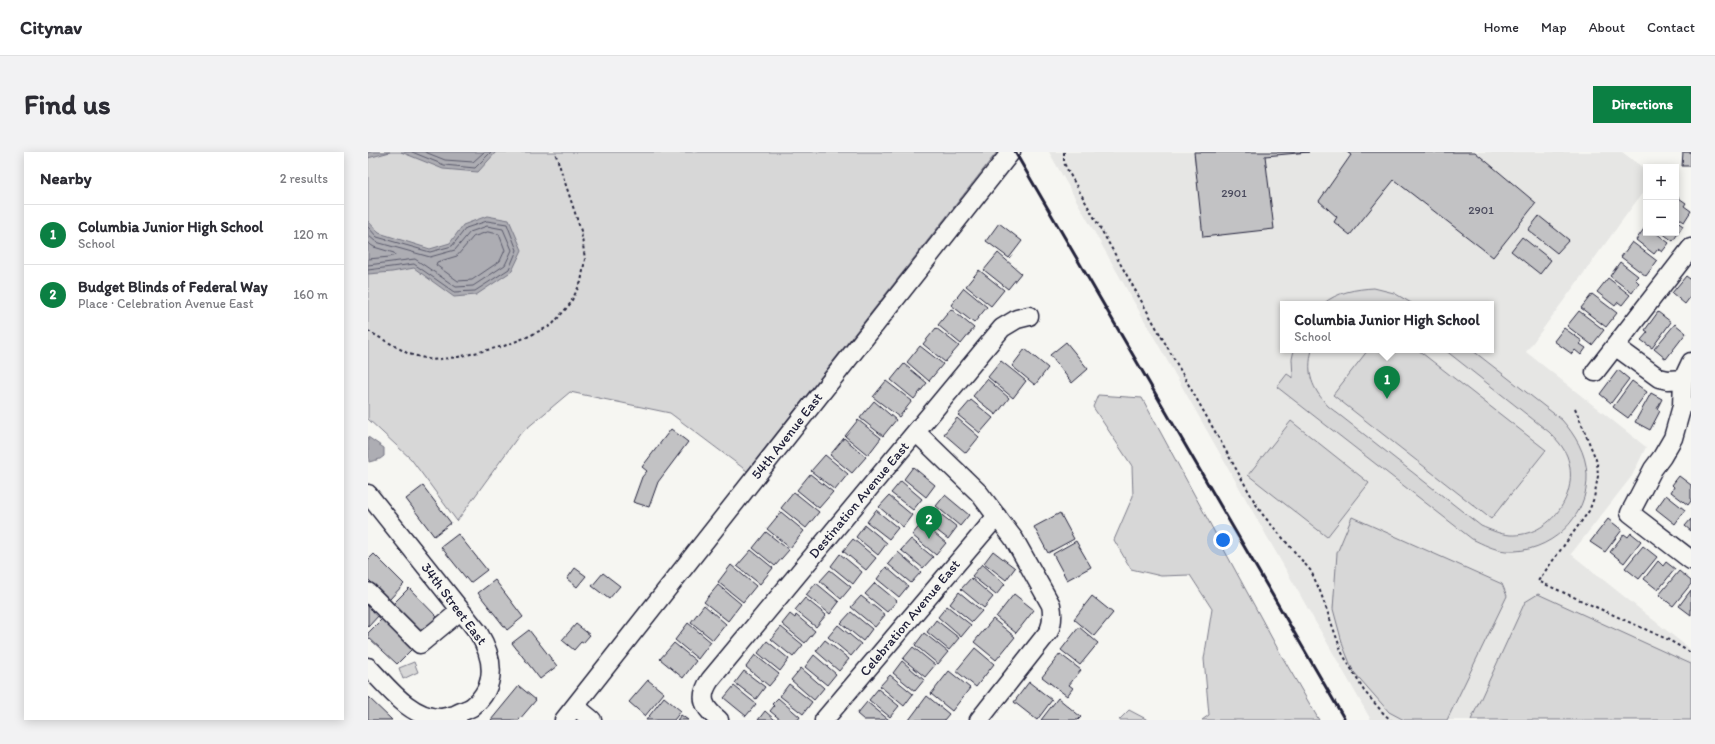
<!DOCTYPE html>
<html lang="en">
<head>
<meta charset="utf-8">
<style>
	:root { --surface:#fff; --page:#f2f2f3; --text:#2b2b33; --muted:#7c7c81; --line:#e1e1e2; --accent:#0b8043 }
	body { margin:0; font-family:Itim,sans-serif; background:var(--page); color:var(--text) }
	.controls { position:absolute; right:12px; top:12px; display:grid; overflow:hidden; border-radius:0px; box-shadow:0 2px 10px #0003 }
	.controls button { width:36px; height:36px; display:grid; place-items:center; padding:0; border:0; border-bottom:1px solid var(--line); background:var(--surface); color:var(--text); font:20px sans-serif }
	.you { position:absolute; left:855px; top:388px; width:14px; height:14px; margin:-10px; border:3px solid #fff; border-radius:50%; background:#1a73e8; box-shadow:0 0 0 6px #1a73e833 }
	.badge { display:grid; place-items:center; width:26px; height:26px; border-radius:50%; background:var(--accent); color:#fff; font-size:13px; font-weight:700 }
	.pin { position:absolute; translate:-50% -33px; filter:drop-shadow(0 1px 2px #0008) }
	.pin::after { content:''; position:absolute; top:21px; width:14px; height:12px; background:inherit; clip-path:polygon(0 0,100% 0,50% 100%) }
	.popup { position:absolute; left:912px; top:149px; width:214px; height:52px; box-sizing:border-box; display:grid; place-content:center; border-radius:0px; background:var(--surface); filter:drop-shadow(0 1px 3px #0005); font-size:13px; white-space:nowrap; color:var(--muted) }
	.popup b { font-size:15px; color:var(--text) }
	.popup::after { content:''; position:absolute; left:50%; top:100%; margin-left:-8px; border:8px solid transparent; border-top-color:var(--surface) }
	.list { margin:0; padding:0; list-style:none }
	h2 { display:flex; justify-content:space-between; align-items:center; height:52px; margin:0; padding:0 16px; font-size:17px }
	h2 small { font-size:13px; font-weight:400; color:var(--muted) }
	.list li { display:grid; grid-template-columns:26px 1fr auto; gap:12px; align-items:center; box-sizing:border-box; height:60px; padding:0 16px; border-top:1px solid var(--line) }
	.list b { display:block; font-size:15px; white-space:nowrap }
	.list p { margin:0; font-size:13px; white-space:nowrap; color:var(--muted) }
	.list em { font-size:13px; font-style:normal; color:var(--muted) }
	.map { position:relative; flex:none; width:1323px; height:568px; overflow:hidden; border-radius:0px }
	header { display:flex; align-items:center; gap:24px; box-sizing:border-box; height:56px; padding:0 20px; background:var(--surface); border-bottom:1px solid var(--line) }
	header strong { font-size:19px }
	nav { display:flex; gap:22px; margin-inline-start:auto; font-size:14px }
	.intro { display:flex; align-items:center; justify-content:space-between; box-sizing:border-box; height:96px; padding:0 24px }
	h1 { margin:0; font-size:28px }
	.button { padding:10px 18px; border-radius:0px; background:var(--accent); color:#fff; font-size:14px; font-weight:700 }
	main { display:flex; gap:24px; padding:0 24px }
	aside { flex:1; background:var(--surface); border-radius:0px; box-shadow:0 2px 10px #0003 }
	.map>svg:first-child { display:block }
	.built { fill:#e6e6e4; fill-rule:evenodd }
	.green { fill:#d7d7d7; stroke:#7c7c89 }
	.water { fill:#adadb3; stroke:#757583 }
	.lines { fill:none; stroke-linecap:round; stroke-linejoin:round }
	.shore { stroke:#5a5a6b; stroke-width:1 }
	.building { fill:#c2c2c4; stroke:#22223b }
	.minor-casing { stroke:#22223b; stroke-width:21 }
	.path { stroke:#22223b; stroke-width:2; stroke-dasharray:3 3; stroke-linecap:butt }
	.minor { stroke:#f6f6f2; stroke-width:18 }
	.rail { stroke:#22223b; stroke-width:3 }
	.labels { text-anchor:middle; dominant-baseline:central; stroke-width:4; stroke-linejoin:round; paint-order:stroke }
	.number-label { font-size:12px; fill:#4a4a5d }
	.street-label { font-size:14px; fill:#22223b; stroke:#f6f6f2 }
</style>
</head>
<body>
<header>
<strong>Citynav</strong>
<nav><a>Home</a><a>Map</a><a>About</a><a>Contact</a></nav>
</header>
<div class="intro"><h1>Find us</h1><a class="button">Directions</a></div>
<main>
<aside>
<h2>Nearby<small>2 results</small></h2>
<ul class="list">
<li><span class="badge">1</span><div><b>Columbia Junior High School</b><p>School</p></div><em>120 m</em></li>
<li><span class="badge">2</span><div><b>Budget Blinds of Federal Way</b><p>Place · Celebration Avenue East</p></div><em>160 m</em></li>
</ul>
</aside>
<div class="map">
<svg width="1323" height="568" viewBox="0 0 1323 568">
	<rect width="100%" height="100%" fill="#f6f6f2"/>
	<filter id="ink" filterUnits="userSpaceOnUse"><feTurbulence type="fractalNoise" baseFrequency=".025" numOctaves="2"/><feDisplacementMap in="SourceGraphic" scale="8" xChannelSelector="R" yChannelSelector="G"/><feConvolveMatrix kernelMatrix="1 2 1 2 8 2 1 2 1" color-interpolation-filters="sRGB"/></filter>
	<g filter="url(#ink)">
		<path class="built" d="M681,0H1254L1278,18V36L1158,200L1278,295L1264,324L1203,402L1323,498V568H1003ZM915,152H1123V198H915Z"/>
		<path class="green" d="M0,0H629L379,319L302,261L202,240L152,282L89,369L43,307L0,267Z
			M1006,136L1026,141L1045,152H955C969,140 988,137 1006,136Z
			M926,198H944C938,222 944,236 960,254L1113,374C1122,378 1132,382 1142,383C1182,385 1213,342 1199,304C1195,294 1188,287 1181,280L1077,198H1104L1194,268C1207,283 1218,301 1219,322C1221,366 1181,402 1138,399C1126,398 1115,392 1104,387L909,235L919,222L925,226L924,207Z
			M1000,198H1050L1178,298L1123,367L965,243Z
			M730,243L774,246L912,501L951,568H834L841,563L836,507L844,457L822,423L793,424L763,417L746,388L765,344L764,314L725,255Z
			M923,269L1001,331L959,385L880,323Z
			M984,365L1134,432L1139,444L1079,568H1036L1021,560L985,519L975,494L965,457L969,401Z
			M1170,442L1323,512V568H1103L1157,450Z
			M46,510L50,520L35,527L31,516Z
			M761,558L780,568H751Z"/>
		<path class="water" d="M0,0H22L0,6Z
			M33,0H128L110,20L75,17Z
			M119,64L141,68L154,98L144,119L108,143L86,145L46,116L24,120L0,122V69L11,81L62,97L82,91L95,73Z
			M0,285L16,296V304L12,307L1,310Z"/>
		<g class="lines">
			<path class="shore" d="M44,0L76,13L107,16L123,0
				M57,0L77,8L105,10L116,0
				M0,75L9,85L62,100L84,94L98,76L119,69L139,72L149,98L141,117L107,139L86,140L46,112L0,118
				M120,80L131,82L137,98L132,109L104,128L90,129L68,113L69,110L89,104L105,85Z
				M0,83L8,90L62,105L87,98L102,80L119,74L135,77L144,98L137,113L105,134L88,135L47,107L0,113
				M0,91L6,95L26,101L27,103L22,105L0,107"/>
		</g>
		<path class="building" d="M826,0H941L897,4L906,77L835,85Z
			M979,0H1107L1168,51L1125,105L1026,28L982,83L966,70L969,65L951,49L983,3Z
			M1315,0H1323V14H1314Z
			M1308,44L1318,51L1316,54L1323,59L1316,70L1308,64Z
			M1171,64L1201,88L1189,101L1160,78Z
			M1308,69L1315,74L1305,89L1294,81H1308Z
			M631,71L654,89L641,106L618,89Z
			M1278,74V81H1288L1301,91L1294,100L1290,97L1286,102L1268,88Z
			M1154,85L1183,108L1172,122L1143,99Z
			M1264,90L1289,109L1278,124L1253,105Z
			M630,101L653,121L640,137L616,118Z
			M1252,110L1270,124L1267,127L1271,131L1264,141L1242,124Z
			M611,118L636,138L623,154L598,134Z
			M1318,124L1322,127L1323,126V144L1317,152L1304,141Z
			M1240,126L1262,143L1254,153L1250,150L1247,154L1229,140Z
			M596,136L619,155L606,171L583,153Z
			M1224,142L1249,161L1238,175L1213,156Z
			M583,157L606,176L593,192L570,173Z
			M1211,159L1236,178L1224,193L1199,174Z
			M1290,160L1303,170L1284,196L1273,188L1280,180L1277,178Z
			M1307,172L1318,181L1298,207L1286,197Z
			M568,176L591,194L577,210L555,192Z
			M1196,176L1214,189L1212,192L1218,196L1213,203L1207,198L1204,202L1186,189Z
			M698,190L720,217L704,231L682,203Z
			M552,194L575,212L561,229L539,210Z
			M657,197L680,216L667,233L644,214Z
			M633,209L658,229L645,246L620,225Z
			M536,212L559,231L546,247L523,228Z
			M1250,218L1261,227L1243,251L1232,242Z
			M619,227L641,246L628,263L605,244Z
			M518,229L544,249L531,265L505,245Z
			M1264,229L1279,240L1260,266L1245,255Z
			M1283,241L1294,247L1289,257L1292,259L1282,278L1267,270Z
			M603,248L625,266L612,281L590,263Z
			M506,249L528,268L515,284L492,266Z
			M589,266L611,285L598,301L576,282Z
			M490,268L513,286L500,303L477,284Z
			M303,277L320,290L290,330L281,355L265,350L274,325L279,319L274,315Z
			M476,286L498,305L484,321L462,303Z
			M457,303L480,322L467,338L443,319Z
			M545,315L567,333L558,345L536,327Z
			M442,322L465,340L451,356L429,338Z
			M1311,324L1323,333V349L1320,353L1303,340L1306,335L1304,333Z
			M533,329L554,347L545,358L523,341Z
			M55,334L83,371L66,384L38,347Z
			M426,340L451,360L438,376L413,356Z
			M577,343L601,363L592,374L568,354Z
			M1298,343L1317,358L1307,372L1288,357Z
			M521,344L544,363L535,375L511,355Z
			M566,357L589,375L580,387L557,369Z
			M508,358L530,376L521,387L499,370Z
			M413,360L436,379L422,396L399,377Z
			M692,361L706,387L680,401L666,375Z
			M1240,367L1254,378L1237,400L1222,390Z
			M1323,367V379L1317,374Z
			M554,371L578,391L568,403L544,383Z
			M497,373L519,391L510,403L488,385Z
			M398,380L421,398L407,414L385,396Z
			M1263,381L1273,389L1256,411L1242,400L1256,382L1260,385Z
			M90,382L119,418L102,431L73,395Z
			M485,387L508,406L498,418L475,399Z
			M543,387L565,405L555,416L533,398Z
			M708,389L723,415L699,428L685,402Z
			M1275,394L1289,405L1271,427L1257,416Z
			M383,398L405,416L392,432L369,414Z
			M625,399L647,416L638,428L616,411Z
			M530,400L553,420L543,431L520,412Z
			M6,402L36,432L21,448L0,427V408Z
			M472,402L494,420L485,432L463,414Z
			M1290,409L1295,414L1298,410L1307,417L1290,438L1276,427Z
			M614,412L637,432L628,443L604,424Z
			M363,413L388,434L375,450L350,430Z
			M518,415L540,434L531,445L509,427Z
			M207,416L218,424L209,435L199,427Z
			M462,418L483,435L473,447L452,429Z
			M1311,419L1323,429V432L1305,454L1291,443Z
			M235,421L252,434L241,447L224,434Z
			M603,426L625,445L616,456L593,437Z
			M127,428L155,465L139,478L110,441Z
			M448,431L471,450L462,462L438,443Z
			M507,431L529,449L519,460L497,442Z
			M350,433L373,452L360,469L336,450Z
			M41,436L71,467L55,482L25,452Z
			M1323,438V463L1311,454Z
			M591,440L614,459L604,470L582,452Z
			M646,442L666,458L648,481L628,465Z
			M493,444L517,463L507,475L483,455Z
			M724,444L745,461L726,484L706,467Z
			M437,446L458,463L448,475L427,458Z
			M0,451L12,462L0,475Z
			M336,453L358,472L345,488L323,470Z
			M579,454L603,473L593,485L570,465Z
			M483,460L504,477L495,489L473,471Z
			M422,462L427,466L428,463L447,479L437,491L414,472Z
			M14,467L45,496L29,512L0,485V481Z
			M625,467L647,485L628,508L606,490Z
			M568,468L591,486L581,498L559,480Z
			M320,471L343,490L330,507L307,488Z
			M208,472L222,483L215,491L213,490L206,498L194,488Z
			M470,473L493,492L483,504L460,485Z
			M413,475L435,493L425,505L403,487Z
			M711,475L730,491L712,513L693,498Z
			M161,478L189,514L172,527L144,491Z
			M556,481L580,500L570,512L547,493Z
			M457,488L481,507L471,519L448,499Z
			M399,489L421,507L412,519L390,501Z
			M306,491L328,509L315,526L292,507Z
			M545,495L567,513L557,525L535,507Z
			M607,496L626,512L608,535L588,519Z
			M692,502L713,518L701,533L705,536L699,544L674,525Z
			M387,503L411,522L401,534L378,515Z
			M446,503L468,522L459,533L437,515Z
			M534,509L556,528L547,539L525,521Z
			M433,516L456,536L446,548L423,528Z
			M376,519L397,535L388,547L367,531Z
			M581,519L602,536L584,559L563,542Z
			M522,523L545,542L536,554L512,534Z
			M280,528L296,541L277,564L261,550Z
			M661,530L684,548L669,568L646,550Z
			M421,532L444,550L435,562L412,544Z
			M151,534L168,548L151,568H123Z
			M366,534L388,552L378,564L356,546Z
			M510,537L531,554L522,565L501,548Z
			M559,544L581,562L576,568H541Z
			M0,545L24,568H0Z
			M296,545L313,559L306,568H278Z
			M410,546L432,565L430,568H413L402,559L406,554L404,552Z
			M690,546L713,565L710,568H673Z
			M499,550L521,568H496L489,562Z
			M397,559L407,568H390Z
			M313,563L320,568H309Z"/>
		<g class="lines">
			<defs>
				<path id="minor" d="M1247,194L1291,226L1300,228L1315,227
					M1323,210L1315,227L1314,254L1305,286L1294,305L1285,317L1262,361L1323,408
					M1227,220L1323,96
					M548,280L611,341L646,387L683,453C685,463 685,470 681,479L611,568
					M0,342L110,480C126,506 130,534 104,555C99,558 92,560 87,563
					M0,440L52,492L92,459
					M0,515C19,534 42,566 72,566C77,566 82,564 87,563L89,568
					M207,554L224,568
					M196,568L643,0
					M351,568C336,556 330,546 342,528L634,176L649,167L661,164
					M456,568L629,364"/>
			</defs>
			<use href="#minor" class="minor-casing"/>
			<path class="path" d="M696,0V11L700,19L889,354L895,363L943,419L952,439L974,501L996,539L1017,563L1023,568
				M0,179L41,202L64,208L90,205L136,194L159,185L184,173L202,152L213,130L217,107L213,79L187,0
				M1207,256L1229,310L1230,324L1226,346L1221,359L1170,429L1301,488L1323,501"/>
			<use href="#minor" class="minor"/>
			<path class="rail" d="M647,0L977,568"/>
		</g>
	</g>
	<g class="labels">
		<g class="number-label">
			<text x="866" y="41">2901</text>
			<text x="1113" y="58">2901</text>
		</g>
		<g class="street-label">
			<text transform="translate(419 284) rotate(-52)">54th Avenue East</text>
			<text transform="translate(491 348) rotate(-50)">Destination Avenue East</text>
			<text transform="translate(86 452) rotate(53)">34th Street East</text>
			<text transform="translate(542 466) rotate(-50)">Celebration Avenue East</text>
		</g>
	</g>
</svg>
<div class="controls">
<button>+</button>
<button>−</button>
</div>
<div class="you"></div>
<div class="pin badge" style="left:1019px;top:247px">1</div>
<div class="popup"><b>Columbia Junior High School</b>School</div>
<div class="pin badge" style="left:561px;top:387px">2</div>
</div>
</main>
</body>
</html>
